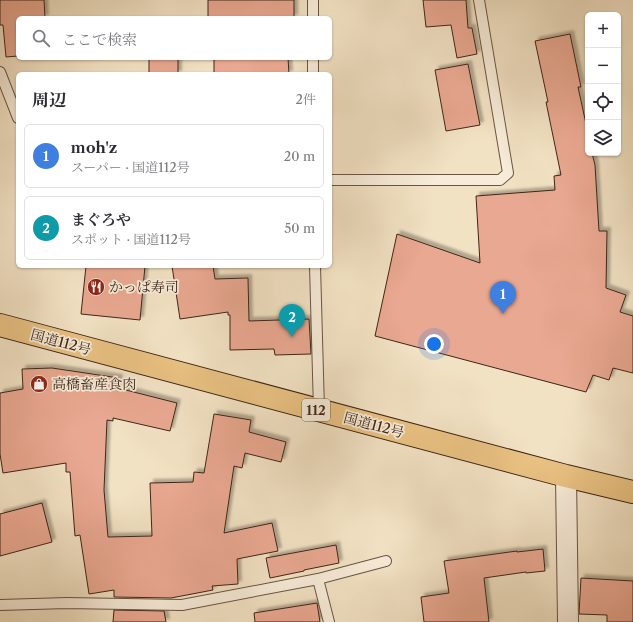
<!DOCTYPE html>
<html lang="ja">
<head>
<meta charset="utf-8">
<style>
	:root { --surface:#fff; --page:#f7f7f7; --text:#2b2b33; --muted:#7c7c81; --line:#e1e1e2; --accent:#0f766e }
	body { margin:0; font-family:"Libre Caslon Text","Noto Serif JP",serif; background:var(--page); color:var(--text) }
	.controls { position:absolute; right:12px; top:12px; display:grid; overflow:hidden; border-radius:6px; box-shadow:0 1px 3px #0004 }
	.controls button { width:36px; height:36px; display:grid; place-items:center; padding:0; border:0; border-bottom:1px solid var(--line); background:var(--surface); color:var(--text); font:20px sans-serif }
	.you { position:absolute; left:434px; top:344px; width:14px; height:14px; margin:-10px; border:3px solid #fff; border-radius:50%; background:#1a73e8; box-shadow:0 0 0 6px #1a73e833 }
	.badge { display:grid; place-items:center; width:26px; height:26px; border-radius:50%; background:var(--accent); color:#fff; font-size:13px; font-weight:700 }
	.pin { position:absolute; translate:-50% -33px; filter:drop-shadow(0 1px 2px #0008) }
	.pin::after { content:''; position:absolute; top:21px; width:14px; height:12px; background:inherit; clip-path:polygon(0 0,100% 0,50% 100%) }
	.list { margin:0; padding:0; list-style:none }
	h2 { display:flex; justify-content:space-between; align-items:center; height:52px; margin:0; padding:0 16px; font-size:17px }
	h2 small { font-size:13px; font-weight:400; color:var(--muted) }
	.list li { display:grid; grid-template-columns:26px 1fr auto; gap:12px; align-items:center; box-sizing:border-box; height:64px; margin:0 8px 8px; padding:0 8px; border:1px solid var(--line); border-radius:6px }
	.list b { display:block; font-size:15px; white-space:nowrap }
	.list p { margin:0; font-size:13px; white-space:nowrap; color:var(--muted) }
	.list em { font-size:13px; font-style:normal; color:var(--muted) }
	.icon { flex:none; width:22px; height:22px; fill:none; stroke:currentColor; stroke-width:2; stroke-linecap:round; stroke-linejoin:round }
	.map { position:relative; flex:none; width:633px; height:622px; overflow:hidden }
	.search { position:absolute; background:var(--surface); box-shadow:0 1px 3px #0004; left:16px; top:16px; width:316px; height:44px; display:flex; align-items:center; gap:10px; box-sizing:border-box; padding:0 14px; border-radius:6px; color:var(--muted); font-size:15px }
	.panel { position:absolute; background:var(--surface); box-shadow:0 1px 3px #0004; left:16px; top:72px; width:316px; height:196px; border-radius:6px }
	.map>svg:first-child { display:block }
	.building { fill:#e9a891; stroke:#3e2516; filter:url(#shadow) }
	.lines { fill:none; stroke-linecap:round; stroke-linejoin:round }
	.service-casing { stroke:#6b5442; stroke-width:12 }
	.minor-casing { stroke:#6b5442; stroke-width:22 }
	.trunk-casing { stroke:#3e2516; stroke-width:24 }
	.service { stroke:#f7ecd9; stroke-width:10 }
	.minor { stroke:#f7ecd9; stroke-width:20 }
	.trunk { stroke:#e9c182; stroke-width:22 }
	.labels { text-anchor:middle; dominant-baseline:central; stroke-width:3.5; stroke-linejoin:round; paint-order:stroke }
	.shield { fill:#f7ecd9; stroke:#766150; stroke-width:1 }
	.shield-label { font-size:13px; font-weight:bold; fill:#3e2516 }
	.poi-label { font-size:14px; fill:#3e2516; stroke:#f7ecd9; text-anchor:start }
	.street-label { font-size:14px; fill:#3e2516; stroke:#f7ecd9 }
</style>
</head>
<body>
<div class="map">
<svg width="633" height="622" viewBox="0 0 633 622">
	<defs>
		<filter id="shadow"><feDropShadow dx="3.5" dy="-3.5" stdDeviation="1" flood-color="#0004"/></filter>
	</defs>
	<rect width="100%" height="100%" fill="#f2e2c4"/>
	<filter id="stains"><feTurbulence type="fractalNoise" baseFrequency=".005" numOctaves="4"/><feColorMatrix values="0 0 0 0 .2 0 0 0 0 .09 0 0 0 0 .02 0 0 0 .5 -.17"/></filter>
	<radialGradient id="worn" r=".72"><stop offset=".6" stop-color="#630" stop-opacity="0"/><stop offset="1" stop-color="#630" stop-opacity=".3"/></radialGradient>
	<path class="building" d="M0,0H44L45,18H18V56L6,57L3,25H0Z
		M208,0H294V18H208Z
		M423,0H466L468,28H472L477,54L457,58L451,25L426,27Z
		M570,34L581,87H578L588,133V153H592L595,165L599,231H607L606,288L626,295L620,312L633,316V373L613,368L609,380L593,375L586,392L375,336L397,234L480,263L476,196L555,190L554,176L561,175L546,102H548L535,41Z
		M149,58H178V74H149Z
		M214,58H288L289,74H214Z
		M468,64L480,125L446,131L435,70Z
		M86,266H145L140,320L81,314Z
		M172,266H213L215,279L248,278L249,321L309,319L311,354L275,355L274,349L230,350V315H228V312L180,319Z
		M52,368L119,378L118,388L177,403L170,431L113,418V421L107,420L104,490L108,537L152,536L150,483L193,482L194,472L204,473L214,414L251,420L249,432L286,442L281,462L245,453L242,468L234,466L224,533L272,523L278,551L237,559L238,584L212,586L213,590L171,598L114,597V590L89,594L80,535L75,536L70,472H66V463L3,473L0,454V393L23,389L22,369Z
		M42,503L52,542L0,556V514Z
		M336,545L339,563L304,570V571L270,578L266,558Z
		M543,549L545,571L526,573V572L484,578L489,622H424L421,597L449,593L444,561L517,551V552Z
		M581,578L633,581V622H607V615L579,614Z
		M317,603L320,622H255L254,613Z
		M114,610L164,611L166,622H113Z"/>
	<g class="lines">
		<defs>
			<path id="service" d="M313,18V0
				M0,72L18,118
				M313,74V58
				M330,180H500L508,173L479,0
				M315,266L319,410
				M0,605L67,603L182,605L318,579
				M329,622L318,579L386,561"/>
			<path id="minor" d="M566,476L568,622"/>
			<path id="trunk" d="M0,325L566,476L633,492"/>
		</defs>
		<use href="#service" class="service-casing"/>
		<use href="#minor" class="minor-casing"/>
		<use href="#trunk" class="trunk-casing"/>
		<use href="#service" class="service"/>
		<use href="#minor" class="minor"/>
		<use href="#trunk" class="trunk"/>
	</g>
	<defs>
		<symbol id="restaurant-disc" viewBox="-11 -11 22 22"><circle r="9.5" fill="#8f2418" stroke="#f7ecd9"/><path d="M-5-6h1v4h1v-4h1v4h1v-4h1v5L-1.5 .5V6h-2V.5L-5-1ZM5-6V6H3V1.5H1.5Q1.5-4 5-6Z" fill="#fff"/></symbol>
		<symbol id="shop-disc" viewBox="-11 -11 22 22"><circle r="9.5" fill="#8f2418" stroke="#f7ecd9"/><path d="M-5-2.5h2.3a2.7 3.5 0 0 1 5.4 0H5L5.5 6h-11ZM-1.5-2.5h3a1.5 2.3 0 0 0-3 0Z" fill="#fff"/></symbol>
	</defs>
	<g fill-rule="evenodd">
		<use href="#restaurant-disc" x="86" y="277" width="20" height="20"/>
		<use href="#shop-disc" x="29" y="374" width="20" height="20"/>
	</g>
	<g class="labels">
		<rect class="shield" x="302" y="399" width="28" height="22" rx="3"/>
		<g class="shield-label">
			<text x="316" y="410">112</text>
		</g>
		<g class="poi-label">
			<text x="109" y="287">かっぱ寿司</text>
			<text x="52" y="384">高橋畜産食肉</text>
		</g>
		<g class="street-label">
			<text transform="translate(61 342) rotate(15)">国道112号</text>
			<text transform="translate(374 425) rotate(15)">国道112号</text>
		</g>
	</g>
	<rect width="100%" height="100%" filter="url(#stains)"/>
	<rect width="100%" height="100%" fill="url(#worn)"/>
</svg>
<div class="controls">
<button>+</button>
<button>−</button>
<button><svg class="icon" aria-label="locate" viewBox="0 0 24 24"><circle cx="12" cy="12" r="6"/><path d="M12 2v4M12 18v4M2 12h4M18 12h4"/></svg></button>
<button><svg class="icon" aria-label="layers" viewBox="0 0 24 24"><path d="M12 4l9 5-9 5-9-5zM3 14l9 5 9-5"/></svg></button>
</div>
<div class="you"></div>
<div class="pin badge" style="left:503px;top:314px;background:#3f7fe0">1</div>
<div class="pin badge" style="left:292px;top:337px;background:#0f9aa8">2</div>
<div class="search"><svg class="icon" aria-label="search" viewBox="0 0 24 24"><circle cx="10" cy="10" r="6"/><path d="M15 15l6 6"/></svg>ここで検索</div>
<section class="panel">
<h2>周辺<small>2件</small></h2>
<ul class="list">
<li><span class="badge" style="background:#3f7fe0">1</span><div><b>ｍoh'z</b><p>スーパー · 国道112号</p></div><em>20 m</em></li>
<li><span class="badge" style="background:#0f9aa8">2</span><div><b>まぐろや</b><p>スポット · 国道112号</p></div><em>50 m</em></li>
</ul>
</section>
</div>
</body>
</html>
